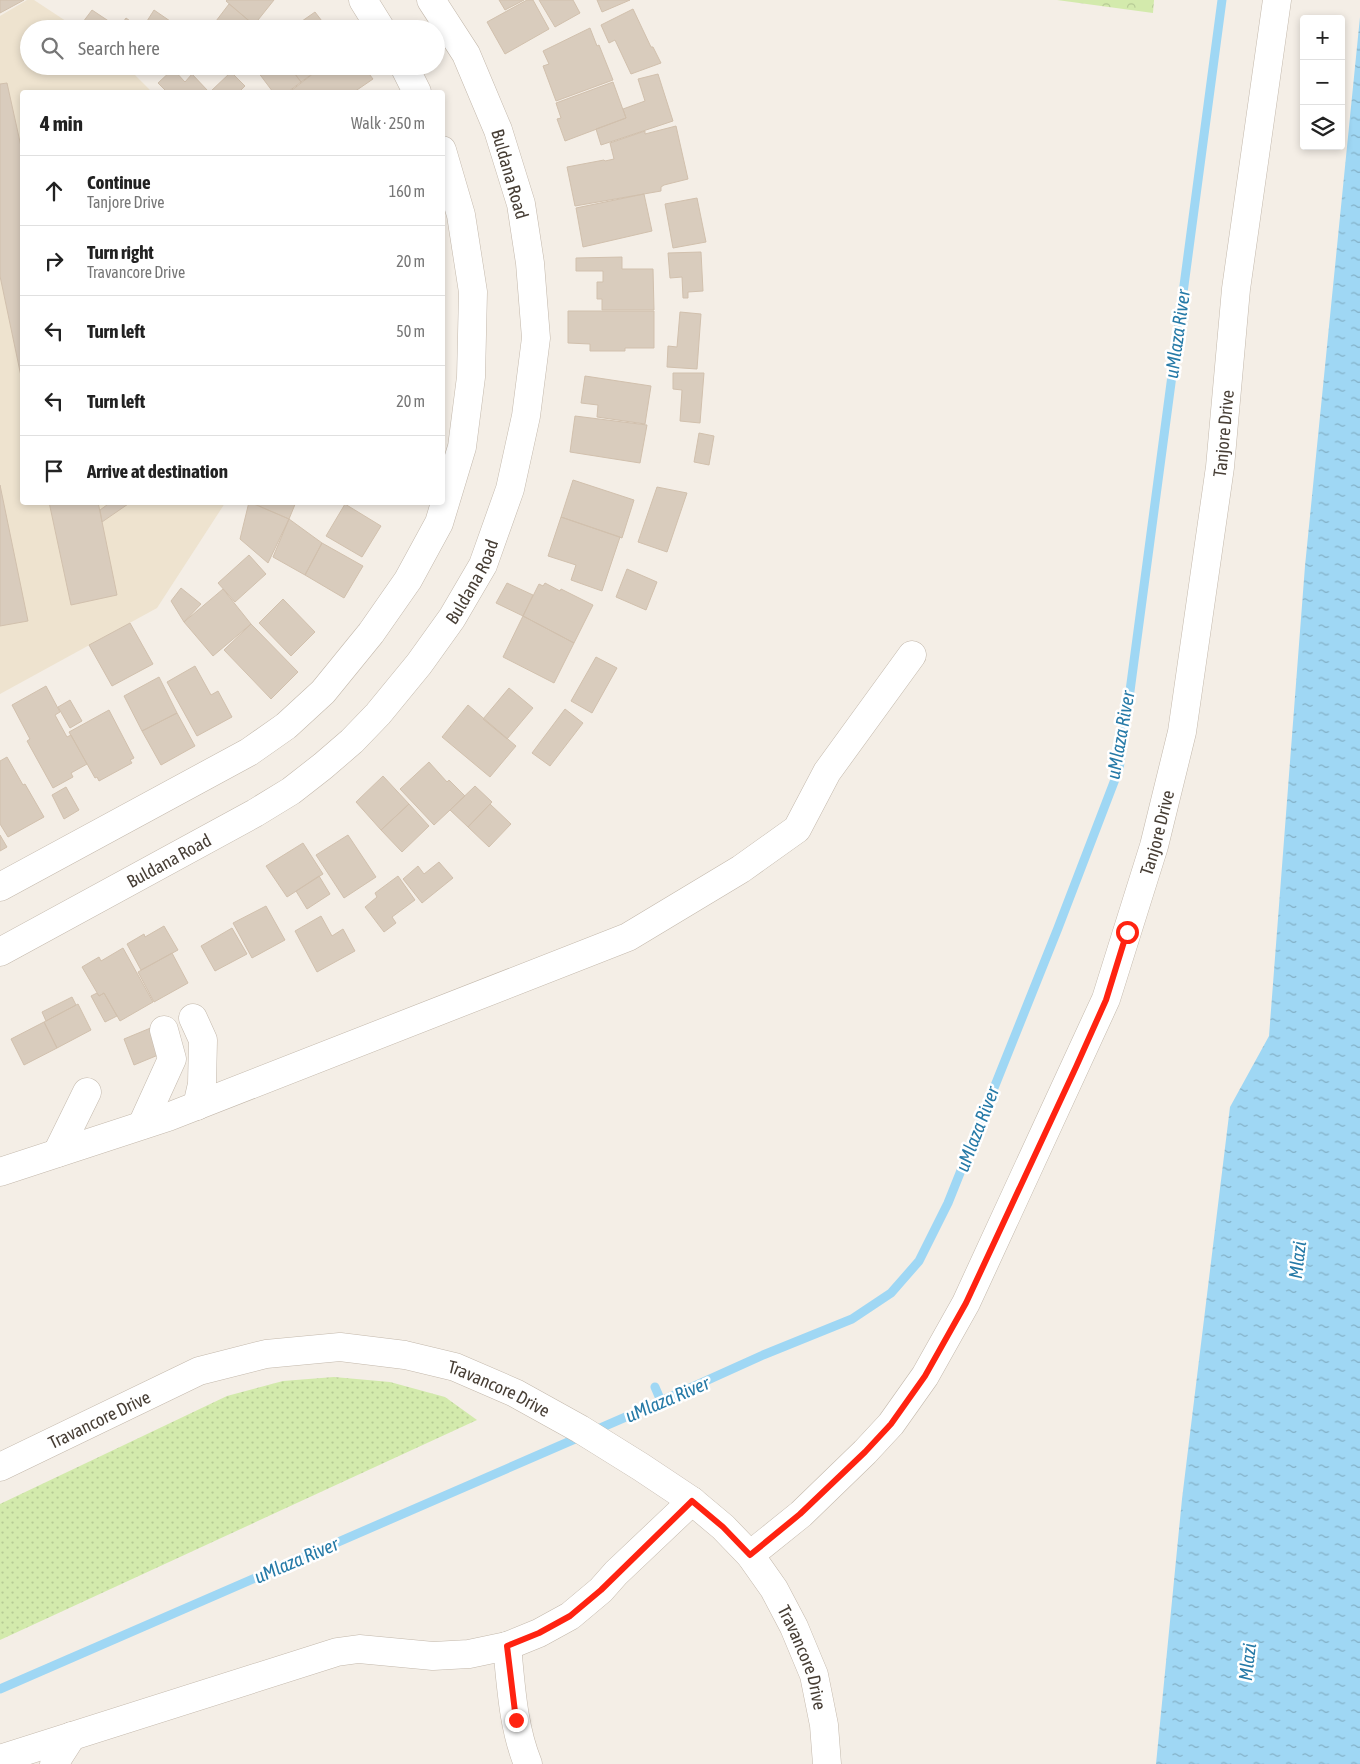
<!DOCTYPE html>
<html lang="en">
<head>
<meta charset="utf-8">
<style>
	:root { --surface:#fff; --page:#f6f6f6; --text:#222; --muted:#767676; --line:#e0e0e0 }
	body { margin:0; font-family:"Asap Condensed",sans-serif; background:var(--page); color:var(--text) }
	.controls { position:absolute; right:15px; top:15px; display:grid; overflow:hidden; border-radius:5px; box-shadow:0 2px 8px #0003 }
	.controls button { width:45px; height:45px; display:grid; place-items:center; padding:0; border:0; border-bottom:1px solid var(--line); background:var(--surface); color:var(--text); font:25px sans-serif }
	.stop { position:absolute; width:15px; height:15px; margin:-11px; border:4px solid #ff2311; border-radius:50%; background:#fff }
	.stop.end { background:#ff2311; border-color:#fff; box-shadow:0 1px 5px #0008 }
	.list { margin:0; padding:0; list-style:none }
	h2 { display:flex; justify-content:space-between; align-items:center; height:65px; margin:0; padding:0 20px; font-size:21px }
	h2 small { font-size:16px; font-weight:400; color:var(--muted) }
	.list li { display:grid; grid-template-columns:32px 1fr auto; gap:15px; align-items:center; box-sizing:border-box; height:70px; padding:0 20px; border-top:1px solid var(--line) }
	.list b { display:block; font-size:19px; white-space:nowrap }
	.list p { margin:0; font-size:16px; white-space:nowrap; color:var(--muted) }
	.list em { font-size:16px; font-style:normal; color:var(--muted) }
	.icon { flex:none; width:28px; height:28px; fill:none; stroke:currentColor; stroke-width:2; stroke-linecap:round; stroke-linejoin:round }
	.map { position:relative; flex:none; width:1360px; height:1764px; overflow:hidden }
	.search { position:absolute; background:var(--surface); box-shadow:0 2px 8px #0003; left:20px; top:20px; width:425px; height:55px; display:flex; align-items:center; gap:12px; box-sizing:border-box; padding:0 18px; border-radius:28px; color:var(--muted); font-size:19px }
	.panel { position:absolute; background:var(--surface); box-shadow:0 2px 8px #0003; left:20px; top:90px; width:425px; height:415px; border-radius:5px }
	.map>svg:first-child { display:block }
	.education { fill:#eee3cf }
	.grass { fill:url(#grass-dots) }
	.forest { fill:url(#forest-crowns) }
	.water { fill:url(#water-ripples) }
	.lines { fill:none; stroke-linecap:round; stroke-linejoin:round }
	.stream { stroke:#9fd7f4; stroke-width:9 }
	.building { fill:#d9ccbd; stroke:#d1c0ad }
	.minor-casing { stroke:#c3b8ab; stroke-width:29 }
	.minor { stroke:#fff; stroke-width:28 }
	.route { stroke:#ff2311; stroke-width:6 }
	.labels { text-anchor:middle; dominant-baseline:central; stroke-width:5; stroke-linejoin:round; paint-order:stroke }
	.street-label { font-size:18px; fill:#473e35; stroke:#fff }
	.water-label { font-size:19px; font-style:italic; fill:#267aa7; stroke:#fff }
</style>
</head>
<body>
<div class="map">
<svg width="1360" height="1764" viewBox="0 0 1360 1764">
	<defs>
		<pattern id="grass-dots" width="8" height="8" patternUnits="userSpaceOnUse" patternTransform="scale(1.25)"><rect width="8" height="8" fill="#d3eaac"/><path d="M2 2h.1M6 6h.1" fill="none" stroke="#b6ca95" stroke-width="1.8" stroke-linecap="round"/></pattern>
		<pattern id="forest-crowns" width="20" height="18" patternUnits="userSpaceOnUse" patternTransform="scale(1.25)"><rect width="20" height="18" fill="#d3eaac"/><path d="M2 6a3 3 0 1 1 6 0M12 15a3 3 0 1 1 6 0" fill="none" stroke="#b6ca95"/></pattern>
		<pattern id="water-ripples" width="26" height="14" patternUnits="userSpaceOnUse" patternTransform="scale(1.25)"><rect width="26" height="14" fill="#9fd7f4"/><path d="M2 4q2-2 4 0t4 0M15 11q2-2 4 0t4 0" fill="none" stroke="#83b0c6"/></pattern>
	</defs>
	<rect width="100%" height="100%" fill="#f4eee6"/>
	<path class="education" d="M27,0H34L78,29H29V66H126L152,92H22V502L225,503L157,608L0,694V16Z"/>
	<path class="grass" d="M334,1377L390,1382L445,1397L477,1420L0,1640V1504L227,1396L283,1381Z"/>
	<path class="forest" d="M1057,0H1154L1153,13Z"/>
	<path class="water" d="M1360,17V1764H1156L1182,1499L1230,1107L1269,1036L1305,566Z"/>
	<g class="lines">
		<path class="stream" d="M655,1387L661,1401
			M0,1689L628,1416L763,1355L852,1319L891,1293L919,1261L948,1203L1058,928L1119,769L1128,706L1222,0"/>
	</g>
	<path class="building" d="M0,0H24L0,13Z
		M227,0H274L254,25L226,1Z
		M499,0H524L505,10Z
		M527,0H533L549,29L505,54L487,22Z
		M539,0H573L580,13L555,27Z
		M597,0H630L602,12Z
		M229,4L254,25L251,29H217L213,25Z
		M633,9L651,47H653L661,63L631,74L615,40L609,43L601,25Z
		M92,10L119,28L126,18L140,28L84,29L80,26Z
		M154,10L170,21L166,29H142Z
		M315,12L328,29H297L295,26Z
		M590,28L597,46L599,45L613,80L556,101L543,66L549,64L543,51Z
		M265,66H289L301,82L288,92H273L258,72Z
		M289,66H323L301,82Z
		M323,66H363L373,79L354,92H294L292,90Z
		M173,69L185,82L192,74L208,91L206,92H167L158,83Z
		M231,72L245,86L239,92H210Z
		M658,74L673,121L601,145L596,129L626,118L623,109L645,101L638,79Z
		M613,82L626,118L565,141L557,119L561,118L556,103Z
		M7,83L22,151V381L0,276V84Z
		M676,126L688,179L664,185L661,187V191L575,206L567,167L604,160L605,161L614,159L610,143L645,131V134Z
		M644,194L652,231L583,247L576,208Z
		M697,198L706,242L673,248L665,204Z
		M701,252L703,291L688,292V298H683L682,277L670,278L668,253Z
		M622,257V269H653L654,310H602V299H597V282H603V271H576V258Z
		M568,311H654V348H625V351H590V344L568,343Z
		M680,312L701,314L697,369L667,367L668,346L677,347Z
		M673,373H704L700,423L680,421L682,390L673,389Z
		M585,376L651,386L645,424L597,417L598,405L581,403Z
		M575,416L647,425L640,463L570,452Z
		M699,433L714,436L709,465L694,462Z
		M573,480L634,500L622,538L561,517Z
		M0,485L28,621L0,626Z
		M657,487L687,493L667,552L638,542Z
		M49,502H98L117,595L71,605Z
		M111,502H131L102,522L100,510Z
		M249,502L289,519L268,563L240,539Z
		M250,502H296L289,519Z
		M345,504L381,526L362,557L326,536Z
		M561,517L620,537L602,591L571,580L576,565L548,556Z
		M289,519L322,543L305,575L273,557Z
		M322,543L363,566L344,598L305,575Z
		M249,555L266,574L235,602L218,583Z
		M627,569L657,582L646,610L616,597Z
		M507,583L533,595L523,616L496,603Z
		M545,583L560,591L561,589L593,605L574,643L523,616L539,584L543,586Z
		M181,588L201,604L184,622L171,601Z
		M223,589L251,624L213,656L184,622Z
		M283,599L315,632L291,656L259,623Z
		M523,616L574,643L554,683L503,657Z
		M130,623L153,664L112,686L89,645Z
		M251,624L298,672L271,699L224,650Z
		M596,657L617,668L592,713L571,701Z
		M195,666L211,695L218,691L232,717L197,736L167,682Z
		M159,677L177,713L142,731L124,696Z
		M46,686L60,712L55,715L67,737L71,735L87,764L71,773L73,777L53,788L27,741L30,739L12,705Z
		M509,688L533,708L507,739L483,719Z
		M70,700L82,721L70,728L58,707Z
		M468,705L516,746L490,777L442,737Z
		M565,709L583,723L550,766L532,753Z
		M109,710L134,758L130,760L132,763L99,781L97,777L95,778L69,732Z
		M177,713L195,746L161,765L142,731Z
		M7,757L23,785L25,784L44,817L8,837L0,824V761Z
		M429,762L447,782L449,780L465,796L434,825L400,789Z
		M383,776L409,804L381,830L356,802Z
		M475,786L492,802L468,827L450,810Z
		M66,787L79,810L64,819L52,795Z
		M409,804L429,826L402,852L381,830Z
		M490,804L511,824L489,847L468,827Z
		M0,835L7,847L0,851Z
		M348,835L376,877L344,898L316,855Z
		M303,843L323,874L287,897L266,866Z
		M439,862L453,878L422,903L403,879L418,866L424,874Z
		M319,876L330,894L307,909L296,891Z
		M398,876L415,900L392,917L396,923L384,932L365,907L377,897L375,893Z
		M266,906L285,940L252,958L233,923Z
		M321,916L332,936L343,929L355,951L317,972L295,931Z
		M164,926L178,950L141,970L127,944L144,934L145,937Z
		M232,928L247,954L215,971L201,946Z
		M123,948L153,1002L120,1021L104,993L99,996L82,967L99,957L101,961Z
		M172,953L188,983L154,1002L138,972Z
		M97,993L99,996L104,993L117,1016L105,1022L91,996Z
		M72,997L76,1005L46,1021L42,1012Z
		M78,1004L91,1030L57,1048L44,1022Z
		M44,1022L57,1048L24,1065L11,1039Z
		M153,1027L163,1053L134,1065L124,1039Z"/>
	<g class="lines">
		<defs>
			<g id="minor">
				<path d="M363,0L381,29"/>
				<path d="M404,66L417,92"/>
				<path d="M0,887L249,752L286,726L323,692L371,633L408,580L439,523L462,447L471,377L473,292L461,215L442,150"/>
				<path id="s1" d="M0,952L255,813L291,791L323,766L352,741L378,714L419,664L452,618L483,565L510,489L526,416L536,338L530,263L521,204L498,130L466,54L431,0"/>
				<path d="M193,1018L203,1040L202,1084L197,1106"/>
				<path d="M142,1125L172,1059L164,1030"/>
				<path d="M57,1153L87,1092"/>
				<path d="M0,1172L168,1117L628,937L741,869L797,829L827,772L912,655"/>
				<path id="s2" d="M0,1467L199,1371L266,1354L340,1347L405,1355L455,1367L515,1393L580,1429L641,1467L692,1501L723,1527L750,1555L774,1589L794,1627L814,1675L824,1725L827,1764"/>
				<path id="s3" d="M750,1555L801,1514L865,1452L891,1424L925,1376L966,1303L1106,999L1154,846L1182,732L1220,467L1236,289L1277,0"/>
				<path d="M507,1646C511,1686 513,1727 528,1764"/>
				<path d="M0,1759L337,1652L359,1649L433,1656L469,1654L507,1646L539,1633L570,1616L601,1590L616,1573L692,1501"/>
				<path d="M54,1764L72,1736"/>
			</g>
		</defs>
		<use href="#minor" class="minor-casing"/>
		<use href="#minor" class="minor"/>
	</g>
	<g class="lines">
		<path class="route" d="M516,1720L507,1646L539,1633L570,1616L601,1590L692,1501L723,1527L750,1555L800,1514L865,1452L891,1424L925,1376L966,1303L1076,1067L1106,1000L1127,932"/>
	</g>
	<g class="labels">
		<g class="street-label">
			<text transform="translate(510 174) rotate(74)">Buldana Road</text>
			<text stroke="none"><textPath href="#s3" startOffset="1249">Tanjore Drive</textPath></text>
			<text stroke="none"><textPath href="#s1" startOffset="612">Buldana Road</textPath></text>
			<text stroke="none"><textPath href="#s3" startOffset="844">Tanjore Drive</textPath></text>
			<text stroke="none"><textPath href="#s1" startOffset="192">Buldana Road</textPath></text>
			<text stroke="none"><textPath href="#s2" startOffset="530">Travancore Drive</textPath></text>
			<text stroke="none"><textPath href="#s2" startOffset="110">Travancore Drive</textPath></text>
			<text stroke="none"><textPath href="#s2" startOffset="950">Travancore Drive</textPath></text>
		</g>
		<g class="water-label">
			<text transform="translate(1177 334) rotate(-82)">uMlaza River</text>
			<text transform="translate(1120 735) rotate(-80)">uMlaza River</text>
			<text transform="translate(977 1129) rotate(-69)">uMlaza River</text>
			<text transform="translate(1297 1260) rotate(-83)">Mlazi</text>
			<text transform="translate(667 1399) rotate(-23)">uMlaza River</text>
			<text transform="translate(296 1560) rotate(-23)">uMlaza River</text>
			<text transform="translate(1247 1662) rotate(-83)">Mlazi</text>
		</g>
	</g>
</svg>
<div class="controls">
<button>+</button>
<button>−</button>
<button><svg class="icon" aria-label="layers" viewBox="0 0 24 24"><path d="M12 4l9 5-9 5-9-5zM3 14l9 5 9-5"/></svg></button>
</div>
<div class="stop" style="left:1127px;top:932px"></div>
<div class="stop end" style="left:516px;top:1720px"></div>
<div class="search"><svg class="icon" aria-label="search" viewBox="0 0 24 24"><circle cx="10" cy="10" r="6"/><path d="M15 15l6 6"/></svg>Search here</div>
<section class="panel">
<h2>4 min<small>Walk · 250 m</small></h2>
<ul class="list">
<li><svg class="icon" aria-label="ahead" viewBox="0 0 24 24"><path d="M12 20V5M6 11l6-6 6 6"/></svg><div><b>Continue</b><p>Tanjore Drive</p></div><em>160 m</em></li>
<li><svg class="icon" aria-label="right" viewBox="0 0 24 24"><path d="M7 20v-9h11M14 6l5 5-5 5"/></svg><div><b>Turn right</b><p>Travancore Drive</p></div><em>20 m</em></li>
<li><svg class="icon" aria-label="left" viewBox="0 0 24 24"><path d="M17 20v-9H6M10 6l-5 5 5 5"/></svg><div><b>Turn left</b></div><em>50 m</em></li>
<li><svg class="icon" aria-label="left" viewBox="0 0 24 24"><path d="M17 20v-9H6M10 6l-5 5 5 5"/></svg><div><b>Turn left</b></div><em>20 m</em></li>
<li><svg class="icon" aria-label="arrive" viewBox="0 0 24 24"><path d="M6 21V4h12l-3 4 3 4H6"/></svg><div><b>Arrive at destination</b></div></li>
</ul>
</section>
</div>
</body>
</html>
